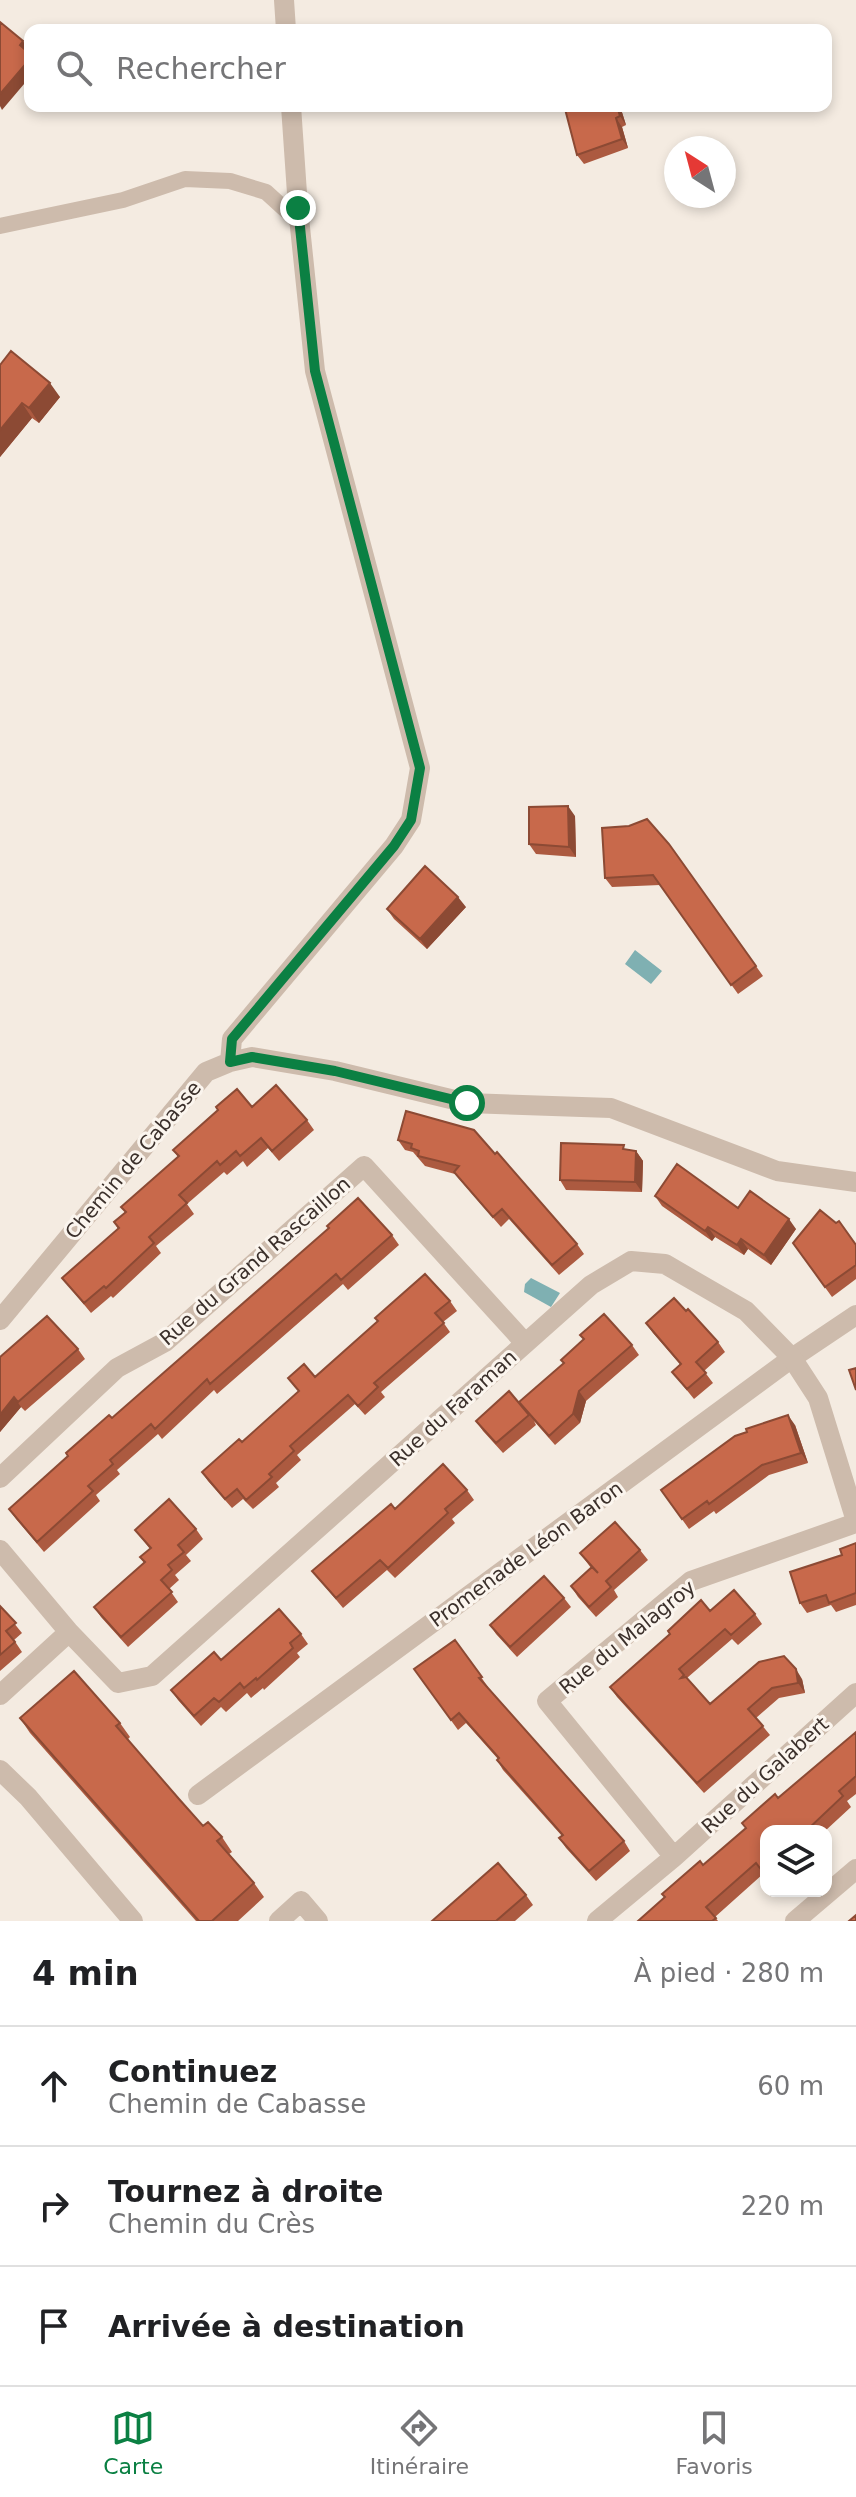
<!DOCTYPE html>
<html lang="fr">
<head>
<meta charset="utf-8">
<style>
	:root { --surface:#fff; --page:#f6f6f6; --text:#202124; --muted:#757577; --line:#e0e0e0; --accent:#0b8043 }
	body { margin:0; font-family:"DejaVu Sans",sans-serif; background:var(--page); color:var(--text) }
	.controls { position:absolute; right:24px; bottom:24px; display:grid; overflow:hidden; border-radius:16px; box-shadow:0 4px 12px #0003 }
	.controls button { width:72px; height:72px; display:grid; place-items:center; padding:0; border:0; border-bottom:2px solid var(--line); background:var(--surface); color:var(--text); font:40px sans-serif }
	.compass { position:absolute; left:664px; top:136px; width:72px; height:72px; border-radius:50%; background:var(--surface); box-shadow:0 4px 12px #0003; rotate:324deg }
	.stop { position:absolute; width:24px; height:24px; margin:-18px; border:6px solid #0b8043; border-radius:50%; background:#fff }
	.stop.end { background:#0b8043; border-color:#fff; box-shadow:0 2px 8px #0008 }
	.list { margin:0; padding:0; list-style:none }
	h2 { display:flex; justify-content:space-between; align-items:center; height:104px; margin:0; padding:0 32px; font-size:34px }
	h2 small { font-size:26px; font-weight:400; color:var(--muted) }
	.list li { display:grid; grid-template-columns:52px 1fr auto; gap:24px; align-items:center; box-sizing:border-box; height:120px; padding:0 32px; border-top:2px solid var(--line) }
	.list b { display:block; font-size:30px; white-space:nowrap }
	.list p { margin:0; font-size:26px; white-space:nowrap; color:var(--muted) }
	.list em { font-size:26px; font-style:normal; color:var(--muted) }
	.icon { flex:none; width:44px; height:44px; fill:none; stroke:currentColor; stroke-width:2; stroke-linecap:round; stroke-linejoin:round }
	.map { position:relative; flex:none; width:856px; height:1921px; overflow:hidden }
	.search { position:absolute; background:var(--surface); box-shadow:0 4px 12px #0003; left:24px; right:24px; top:24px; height:88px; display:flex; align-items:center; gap:20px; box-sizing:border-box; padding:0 28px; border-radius:16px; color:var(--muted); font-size:30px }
	.sheet { height:464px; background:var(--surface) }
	nav { display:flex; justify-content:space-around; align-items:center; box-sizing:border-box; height:112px; border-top:2px solid var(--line); background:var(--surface); font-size:22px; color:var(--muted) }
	nav a { display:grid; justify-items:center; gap:4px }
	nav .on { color:var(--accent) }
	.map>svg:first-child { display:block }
	.water { fill:#7fb0b2 }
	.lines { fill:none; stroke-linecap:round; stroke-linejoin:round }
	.service { stroke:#cdbbac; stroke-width:16 }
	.pedestrian { stroke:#cdbbac; stroke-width:20 }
	.minor { stroke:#cdbbac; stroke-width:20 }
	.wall { fill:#ac5a40 }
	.shaded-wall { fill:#8c4a34 }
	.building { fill:#c8694b; stroke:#8c4a34; stroke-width:2 }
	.route { stroke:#0b8043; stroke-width:10 }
	.labels { text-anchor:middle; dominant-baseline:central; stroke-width:6; stroke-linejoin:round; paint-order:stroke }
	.street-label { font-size:20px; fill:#3b302b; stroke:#fbf5ee }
</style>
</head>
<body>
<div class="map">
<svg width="856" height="1921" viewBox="0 0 856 1921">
	<rect width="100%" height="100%" fill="#f4ebe1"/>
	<path class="water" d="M635,950L662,971L651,984L625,964Z
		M531,1278L560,1293L551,1307L524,1292L525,1284Z"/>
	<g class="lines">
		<path class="service" d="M0,226L123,200L185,179L230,181L266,192L300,223"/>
		<path class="pedestrian" d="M198,1795L792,1358L856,1315"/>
		<path class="minor" d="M284,0L286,30
			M230,1062L232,1039L394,846L411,820L420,768L315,371L298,208L291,106
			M0,1320L206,1072L230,1062L252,1057L335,1071L467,1103L611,1108L777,1171L856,1182
			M0,1478L117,1368L165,1342L364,1166L525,1343
			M0,1550L69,1632
			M0,1695L69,1632L118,1683L152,1676L591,1285L631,1261L665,1264L746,1311L792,1358L818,1398L856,1521
			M0,1770L28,1797L133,1921
			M674,1857L856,1693
			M279,1921L301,1901L318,1921
			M597,1921L674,1857L547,1701L691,1581L856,1523
			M795,1921L856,1869"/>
	</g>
	<path class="wall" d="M620,106L626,125L622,127L628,148L584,164L577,155Z
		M0,365L60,397L39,423L32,418L0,457Z
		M575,816L576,857L536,854L529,844Z
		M669,844L763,976L738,994L660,885L612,887L605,878Z
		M466,907L427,949L394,919L387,909Z
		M252,1107L307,1120L314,1130L279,1161L268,1148L247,1167L243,1161L227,1175L224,1172L187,1204L194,1214L156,1246L161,1253L113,1298L111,1296L91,1313L62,1278L118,1229L114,1222L125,1212L121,1207L178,1157L173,1150Z
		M406,1111L577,1244L584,1254L559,1275L509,1219L501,1227L455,1174L425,1166L413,1152L405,1150L398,1140Z
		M627,1150L636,1151L643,1161L642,1192L566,1190L560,1180Z
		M655,1196L738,1208L796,1229L771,1265L748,1249L744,1255L715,1237L712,1241L662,1206Z
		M392,1235L399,1245L348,1290L343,1284L217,1394L214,1390L162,1439L158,1434L117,1470L120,1474L96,1495L100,1501L44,1552L16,1519L9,1509L112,1418Z
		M793,1243L856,1245V1279L832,1297Z
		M450,1301L457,1311L443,1322L450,1332L381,1392L385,1397L365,1415L355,1404L297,1455L301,1460L276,1483L279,1487L253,1509L243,1499L232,1508L208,1481L202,1472L242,1442L299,1391L288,1378L315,1377Z
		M686,1311L718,1342L725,1352L704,1371L713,1383L694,1399L672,1372L680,1364L653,1333L646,1323Z
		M580,1335L632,1345L639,1355L586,1401L580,1423L555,1445L534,1421L536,1425L503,1453L483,1431L476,1421L522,1406L564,1363L584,1340Z
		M78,1349L85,1359L25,1411L21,1407L0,1432V1357Z
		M795,1425L808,1463L769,1475L716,1514L714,1511L689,1529L661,1490Z
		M467,1490L474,1500L452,1519L455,1523L395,1578L387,1570L343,1608L312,1571L395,1509Z
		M196,1529L203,1539L186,1555L191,1561L175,1575L179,1580L169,1589L178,1602L128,1647L101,1617L94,1607L144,1563L140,1557L150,1549L135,1530Z
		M856,1543V1605L836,1612L831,1605L807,1613L800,1603L842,1555Z
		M640,1550L648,1560L614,1590L618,1597L596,1617L578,1597L571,1586L591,1568L580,1553Z
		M564,1598L571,1607L517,1657L496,1634L490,1625Z
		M0,1606L22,1633L14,1640L22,1652L0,1671Z
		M710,1611L755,1614L762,1624L738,1645L732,1639L687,1678L710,1704L802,1679L805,1693L779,1698L756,1718L770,1735L704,1793L617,1697L610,1687Z
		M301,1634L308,1644L297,1653L300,1657L264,1690L263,1688L251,1698L247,1693L226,1712L221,1707L201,1726L178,1700L171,1690L221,1660Z
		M455,1640L488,1687H487L624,1841L630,1851L596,1881L566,1848L559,1838L562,1836L503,1770L497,1760L498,1759L466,1723L458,1730L414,1669Z
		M20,1718L120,1723L130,1737L127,1740L203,1826L222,1837L232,1852L229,1854L254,1883L264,1897L238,1921H196L30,1733Z
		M856,1732V1794L847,1801L851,1807L825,1831H766V1877L763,1874L715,1917L718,1921H638L746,1828L742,1823L778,1798Z
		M526,1895L533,1905L515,1921H432Z"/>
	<path class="shaded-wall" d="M23,41L30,51L28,55L20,45Z
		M30,59V77L2,110L0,106V94Z
		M617,106H620L626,125L620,116Z
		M616,118L622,127L628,148L622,139Z
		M50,383L60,397L39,423L29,408Z
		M22,403L32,418L0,457V430Z
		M568,806L575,816L576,857L569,847Z
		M458,897L466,907L427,949L420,939Z
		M636,1151L643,1161L642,1192L635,1182Z
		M789,1219L796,1229L771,1265L764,1255Z
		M708,1227L715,1237L712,1241L705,1231Z
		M741,1239L748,1249L744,1255L737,1245Z
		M579,1391L586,1401L580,1423L573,1414Z
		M14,1397L21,1407L0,1432V1415Z
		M788,1415L795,1425L808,1463L801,1453Z
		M796,1669L802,1679L805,1693L798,1683Z"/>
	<path class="building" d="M0,22L23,41L20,45L30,54V59L0,94Z
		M576,106H617L620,116L616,118L622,139L577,155L565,109Z
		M11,351L50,383L29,408L22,403L0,430V365Z
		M568,806L569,847L529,844V807Z
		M647,819L669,844L756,966L731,985L653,875L605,878L602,828L629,826Z
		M425,866L458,897L420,939L387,909Z
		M276,1085L307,1120L272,1151L261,1138L240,1156L236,1151L220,1165L217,1161L179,1195L187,1203L149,1237L154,1243L106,1288L104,1286L84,1303L62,1278L119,1228L114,1222L126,1212L121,1207L179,1156L173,1150L218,1110L216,1107L237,1089L252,1107Z
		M406,1111L474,1130L495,1154L497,1152L577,1244L552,1265L502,1209L493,1217L454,1172L459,1166L418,1156L419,1151L411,1148L412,1144L398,1140Z
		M561,1143L624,1145L623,1149L636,1151L635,1182L560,1180Z
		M677,1164L738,1208L750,1191L789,1219L764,1255L741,1239L737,1245L708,1227L705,1231L655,1196Z
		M358,1198L392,1235L341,1280L336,1274L210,1384L207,1379L155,1429L151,1424L110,1460L113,1464L88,1486L93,1491L37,1542L9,1509L68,1456L66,1453L109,1415L112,1418L329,1228L327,1226Z
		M820,1210L836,1223L839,1221L856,1245V1265L825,1287L793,1243Z
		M425,1274L450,1301L435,1313L444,1323L374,1383L378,1387L358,1406L348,1395L290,1446L294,1451L269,1474L272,1477L246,1500L237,1489L225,1499L202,1472L239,1439L242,1442L299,1391L288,1378L304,1364L315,1377L378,1321L375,1318Z
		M674,1298L686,1311L688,1309L718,1342L696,1362L706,1373L687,1389L672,1372L681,1364L646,1323Z
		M604,1314L632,1345L579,1391L573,1414L549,1436L519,1402L564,1363L561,1360L584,1339L580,1335Z
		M47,1316L78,1349L18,1402L14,1397L0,1415V1357Z
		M856,1368V1390L849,1370Z
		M509,1391L529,1415L496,1443L476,1421Z
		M788,1415L801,1453L762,1465L709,1504L707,1501L682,1519L661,1490L735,1436L747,1432L746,1429Z
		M443,1464L467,1490L445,1509L448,1513L388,1568L380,1560L336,1598L312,1571L391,1504L395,1509Z
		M169,1499L196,1529L178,1545L184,1552L168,1565L172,1570L161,1580L172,1592L121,1637L94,1607L145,1562L140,1557L151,1548L135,1530Z
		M615,1522L640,1550L606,1581L611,1587L589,1607L571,1586L592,1567L598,1573L580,1553Z
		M856,1543V1593L829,1603L826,1595L800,1603L790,1572L842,1555L840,1549Z
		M544,1576L564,1598L510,1647L490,1625Z
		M734,1590L755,1614L731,1635L725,1629L679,1669L684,1675L681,1678L686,1677L710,1704L759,1662L784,1656L796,1669L798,1683L772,1688L748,1709L763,1726L697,1783L610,1687L670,1634L668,1631L701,1600L710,1611Z
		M0,1606L16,1623L6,1631L15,1642L0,1655Z
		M279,1609L301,1634L290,1643L293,1648L257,1680L256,1678L244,1688L240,1683L219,1702L214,1698L194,1716L171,1690L214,1652L221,1660Z
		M455,1640L482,1677L479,1678L624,1841L589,1871L559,1838L563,1835L497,1760L499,1758L459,1713L451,1720L414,1669Z
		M74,1671L120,1723L116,1726L179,1799L203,1826L208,1822L222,1837L217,1841L254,1883L212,1921H199L20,1718Z
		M856,1732V1776L839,1791L843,1796L806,1831H766V1869L763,1872L756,1863L706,1907L716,1918L712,1921H638L665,1897L662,1894L700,1861L703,1865L746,1828L742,1823L775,1794L778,1798Z
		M498,1863L526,1895L496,1921H432Z
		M856,1915V1921H849Z"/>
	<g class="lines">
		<path class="route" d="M298,208L315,371L420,768L411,820L394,846L232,1039L230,1062L252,1057L335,1071L467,1103"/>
	</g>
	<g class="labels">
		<g class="street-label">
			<text transform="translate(133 1160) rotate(-50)">Chemin de Cabasse</text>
			<text transform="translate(255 1261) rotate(-41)">Rue du Grand Rascaillon</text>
			<text transform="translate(453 1408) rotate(-42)">Rue du Faraman</text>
			<text transform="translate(526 1554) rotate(-36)">Promenade Léon Baron</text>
			<text transform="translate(627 1637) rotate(-39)">Rue du Malagroy</text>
			<text transform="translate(765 1775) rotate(-42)">Rue du Galabert</text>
		</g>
	</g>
</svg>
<div class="controls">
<button><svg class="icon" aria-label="layers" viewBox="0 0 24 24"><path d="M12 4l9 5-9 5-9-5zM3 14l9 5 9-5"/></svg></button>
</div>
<svg class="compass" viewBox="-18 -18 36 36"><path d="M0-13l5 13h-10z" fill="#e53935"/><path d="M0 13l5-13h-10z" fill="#757577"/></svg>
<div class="stop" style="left:467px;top:1103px"></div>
<div class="stop end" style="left:298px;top:208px"></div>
<div class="search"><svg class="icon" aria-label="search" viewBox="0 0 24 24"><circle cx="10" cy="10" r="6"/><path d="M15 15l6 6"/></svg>Rechercher</div>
</div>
<section class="sheet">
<h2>4 min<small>À pied · 280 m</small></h2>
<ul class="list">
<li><svg class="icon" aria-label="ahead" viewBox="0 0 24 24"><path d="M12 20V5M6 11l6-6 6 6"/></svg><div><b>Continuez</b><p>Chemin de Cabasse</p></div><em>60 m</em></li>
<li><svg class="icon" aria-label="right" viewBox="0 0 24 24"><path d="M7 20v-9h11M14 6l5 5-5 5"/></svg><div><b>Tournez à droite</b><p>Chemin du Crès</p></div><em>220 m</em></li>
<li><svg class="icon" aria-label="arrive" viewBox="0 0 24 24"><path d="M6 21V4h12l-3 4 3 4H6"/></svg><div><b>Arrivée à destination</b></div></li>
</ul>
</section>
<nav>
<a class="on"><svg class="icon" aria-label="map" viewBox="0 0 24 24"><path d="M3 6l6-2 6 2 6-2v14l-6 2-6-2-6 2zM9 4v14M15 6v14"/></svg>Carte</a>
<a><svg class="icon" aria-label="directions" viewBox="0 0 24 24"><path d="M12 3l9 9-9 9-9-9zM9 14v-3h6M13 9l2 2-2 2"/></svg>Itinéraire</a>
<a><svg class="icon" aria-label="saved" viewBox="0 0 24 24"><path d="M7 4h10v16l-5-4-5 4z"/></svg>Favoris</a>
</nav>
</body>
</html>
